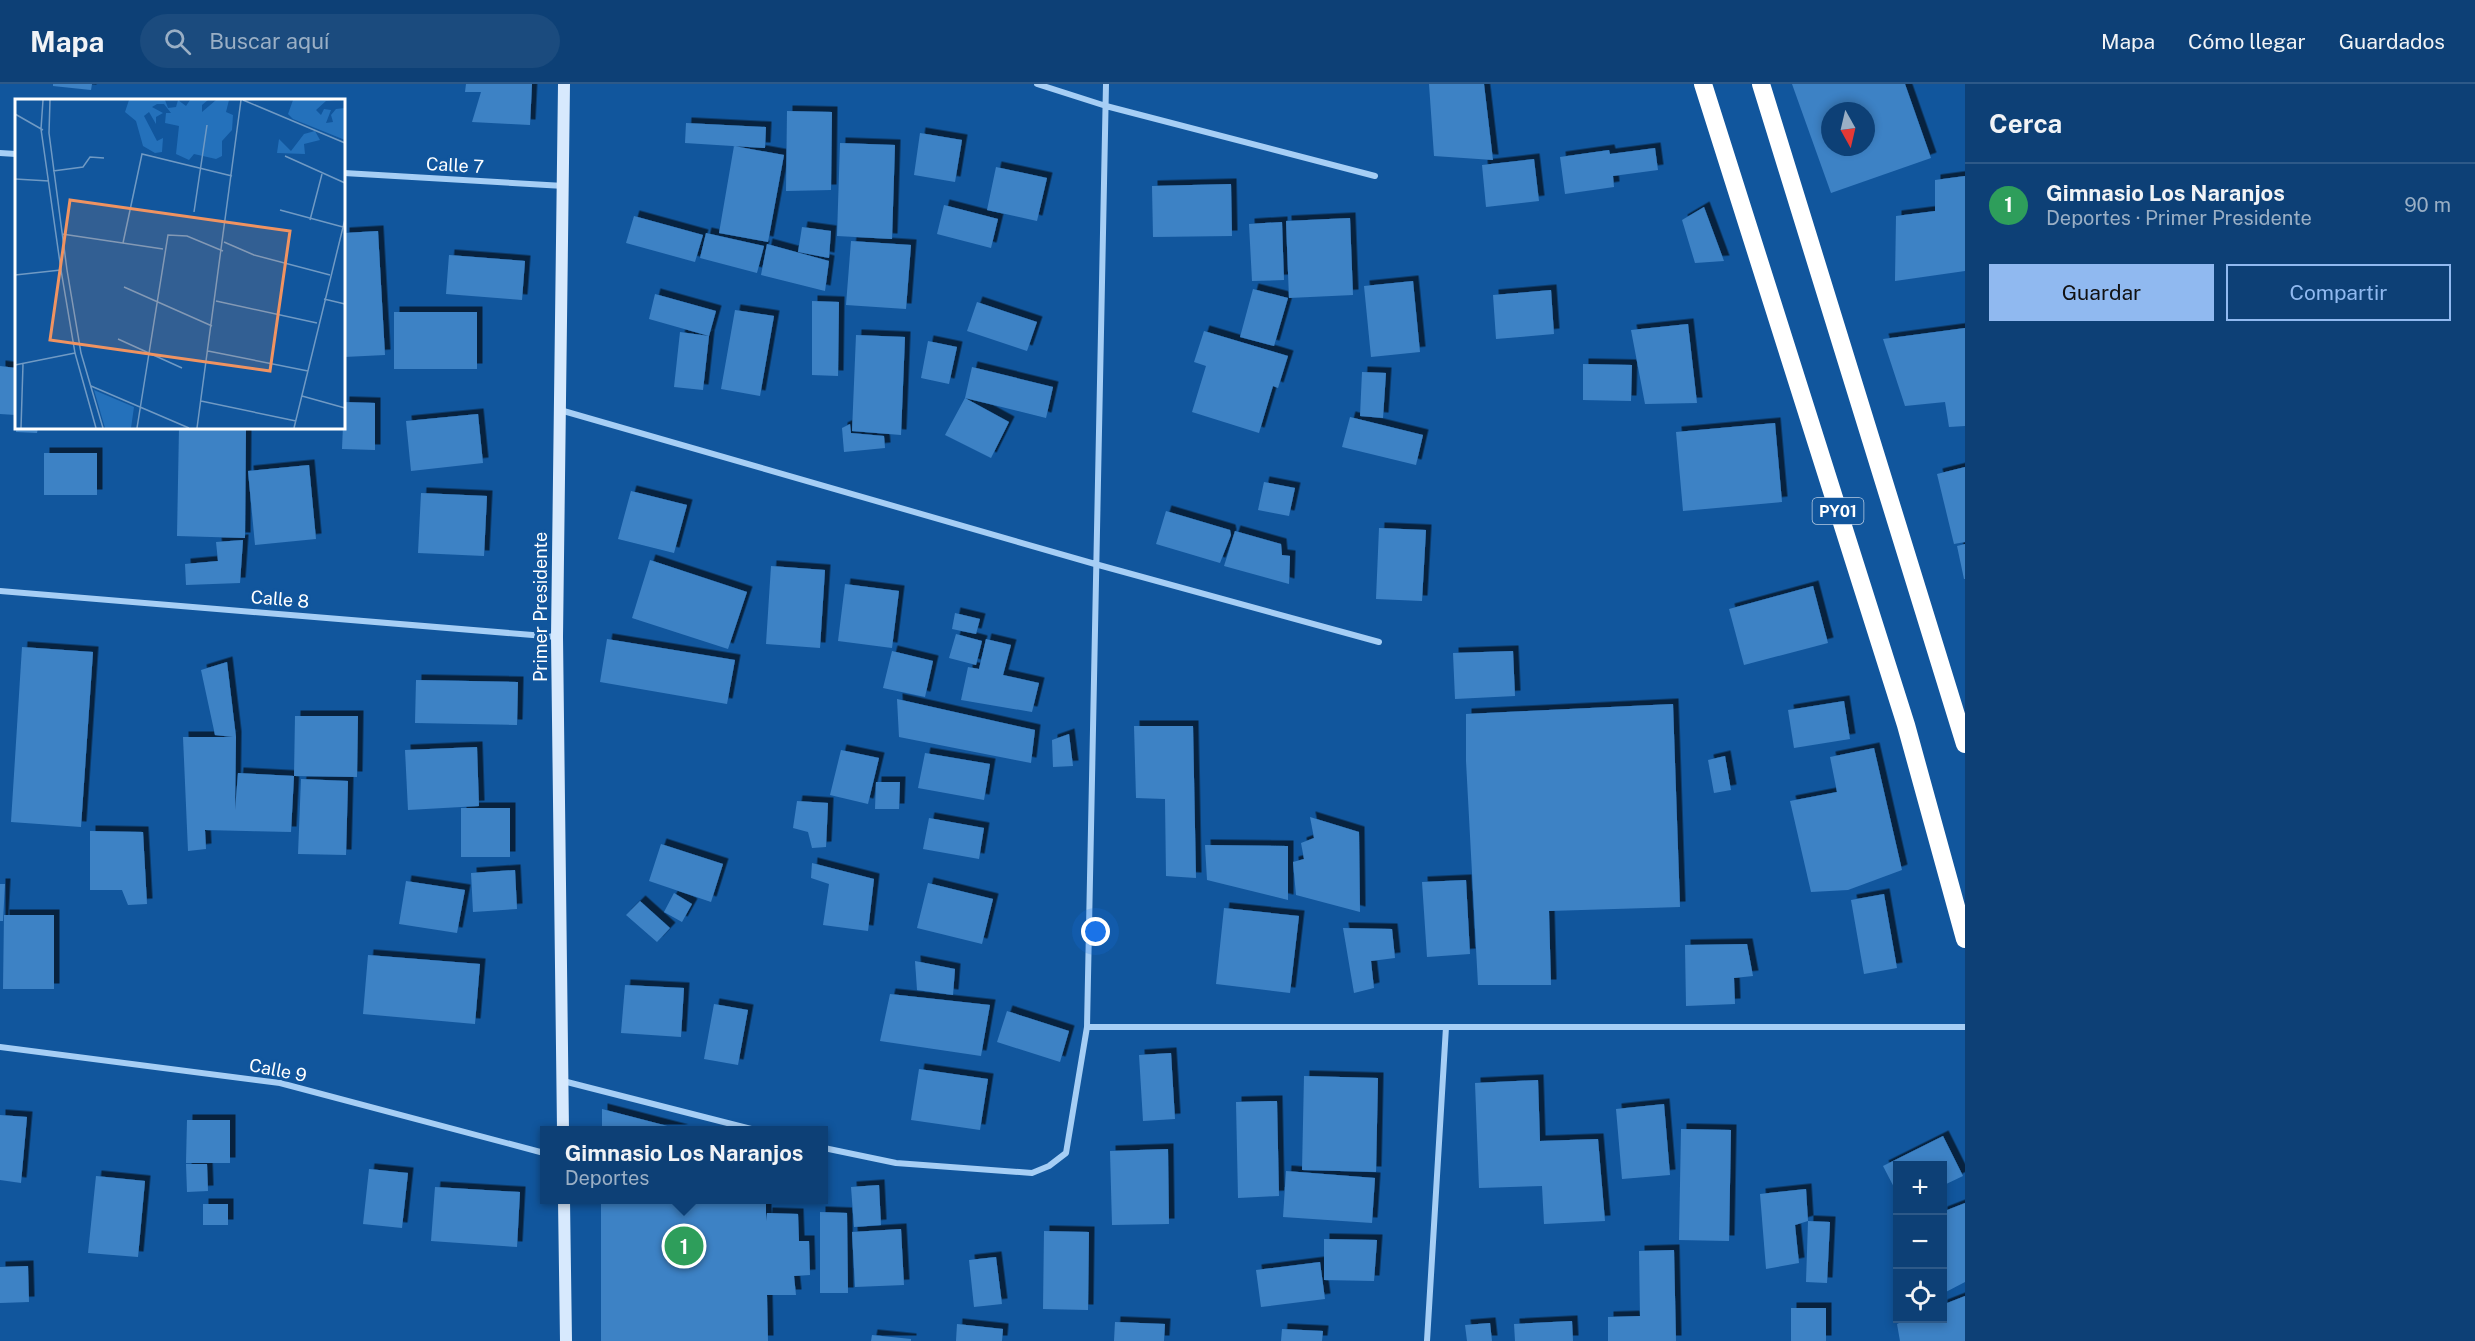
<!DOCTYPE html>
<html lang="es">
<head>
<meta charset="utf-8">
<style>
	:root { --surface:#0d4076; --page:#1b4b7e; --text:#f1f3f6; --muted:#9aafc5; --line:#2d5988; --accent:#90b9f0 }
	body { margin:0; font-family:"Public Sans",sans-serif; background:var(--page); color:var(--text) }
	.controls { position:absolute; right:18px; bottom:18px; display:grid; overflow:hidden; border-radius:0px; box-shadow:0 3px 9px #0003 }
	.controls button { width:54px; height:54px; display:grid; place-items:center; padding:0; border:0; border-bottom:2px solid var(--line); background:var(--surface); color:var(--text); font:30px sans-serif }
	.compass { position:absolute; left:1821px; top:18px; width:54px; height:54px; border-radius:50%; background:var(--surface); box-shadow:0 3px 9px #0003; rotate:172deg }
	.you { position:absolute; left:1096px; top:848px; width:21px; height:21px; margin:-15px; border:4px solid #fff; border-radius:50%; background:#1a73e8; box-shadow:0 0 0 9px #1a73e833 }
	.badge { display:grid; place-items:center; width:39px; height:39px; border-radius:50%; background:var(--accent); color:#fff; font-size:20px; font-weight:700 }
	.pin { position:absolute; translate:-50% -50%; border:3px solid #fff; box-shadow:0 2px 6px #0006 }
	.popup { position:absolute; left:540px; top:1042px; width:288px; height:78px; box-sizing:border-box; display:grid; place-content:center; border-radius:0px; background:var(--surface); filter:drop-shadow(0 2px 4px #0005); font-size:20px; white-space:nowrap; color:var(--muted) }
	.popup b { font-size:22px; color:var(--text) }
	.popup::after { content:''; position:absolute; left:50%; top:100%; margin-left:-12px; border:12px solid transparent; border-top-color:var(--surface) }
	.list { margin:0; padding:0; list-style:none }
	h2 { display:flex; justify-content:space-between; align-items:center; height:78px; margin:0; padding:0 24px; font-size:26px }
	h2 small { font-size:20px; font-weight:400; color:var(--muted) }
	.list li { display:grid; grid-template-columns:39px 1fr auto; gap:18px; align-items:center; box-sizing:border-box; height:84px; padding:0 24px; border-top:2px solid var(--line) }
	.list b { display:block; font-size:22px; white-space:nowrap }
	.list p { margin:0; font-size:20px; white-space:nowrap; color:var(--muted) }
	.list em { font-size:20px; font-style:normal; color:var(--muted) }
	.actions { display:flex; gap:12px; padding:18px 24px }
	.actions a { flex:1; padding:14px 0; border:2px solid var(--accent); border-radius:0px; text-align:center; font-size:21px; color:var(--accent) }
	.actions .main { background:var(--accent); color:#111 }
	.icon { flex:none; width:33px; height:33px; fill:none; stroke:currentColor; stroke-width:2; stroke-linecap:round; stroke-linejoin:round }
	.map { position:relative; flex:none; width:1965px; height:1257px; overflow:hidden }
	header { display:flex; align-items:center; gap:36px; box-sizing:border-box; height:84px; padding:0 30px; background:var(--surface); border-bottom:2px solid var(--line) }
	header strong { font-size:28px }
	nav { display:flex; gap:33px; margin-inline-start:auto; font-size:21px }
	.search { width:420px; height:54px; background:var(--page); display:flex; align-items:center; gap:15px; box-sizing:border-box; padding:0 21px; border-radius:33px; color:var(--muted); font-size:22px }
	main { display:flex }
	aside { flex:1; background:var(--surface) }
	.map>svg:first-child { display:block }
	.building { fill:#3e82c5; fill-rule:evenodd; filter:url(#shadow) }
	.lines { fill:none; stroke-linecap:round; stroke-linejoin:round }
	.street { stroke:#a6cef5; stroke-width:6 }
	.secondary { stroke:#d7e9fd; stroke-width:12 }
	.highway { stroke:#fff; stroke-width:18 }
	.labels { text-anchor:middle; dominant-baseline:central; stroke-width:6; stroke-linejoin:round; paint-order:stroke }
	.shield { fill:#11569d; stroke:#b8cce2; stroke-width:1.5 }
	.shield-label { font-size:16px; font-weight:bold; fill:#fff }
	.street-label { font-size:18px; fill:#fff; stroke:#11569d }
	.inset-road { fill:none; stroke:#709ac4; stroke-width:1.5 }
	.view { fill:#f09361; fill-opacity:0.15; stroke:#f09361; stroke-width:3 }
	.inset-edge { fill:none; stroke:#fff; stroke-width:3 }
</style>
</head>
<body>
<header>
<strong>Mapa</strong>
<div class="search"><svg class="icon" aria-label="search" viewBox="0 0 24 24"><circle cx="10" cy="10" r="6"/><path d="M15 15l6 6"/></svg>Buscar aquí</div>
<nav><a>Mapa</a><a>Cómo llegar</a><a>Guardados</a></nav>
</header>
<main>
<div class="map">
<svg width="1965" height="1257" viewBox="0 0 1965 1257">
	<defs>
		<filter id="shadow"><feDropShadow dx="5.5" dy="-5.5" stdDeviation="0" flood-color="#0009"/></filter>
	</defs>
	<rect width="100%" height="100%" fill="#11569d"/>
	<path class="building" d="M53,0H92L91,6L53,2Z
		M466,0H532L530,41L472,38L481,8H465Z
		M1429,0H1484L1493,76L1434,72Z
		M1792,0H1905L1931,74L1831,109ZM1830,27H1866V63H1830Z
		M787,27L832,28L831,106L786,107Z
		M686,39L766,43L765,64L685,59Z
		M920,49L962,56L955,98L914,91Z
		M840,59L895,61L892,155L837,152Z
		M734,62L784,71L768,158L719,149Z
		M1655,64L1658,86L1613,92L1614,103L1565,110L1560,73L1609,66L1610,70Z
		M1534,75L1539,117L1486,123L1482,81Z
		M996,83L1047,94L1037,137L987,126Z
		M1965,92V187L1895,197L1896,132L1935,127V96Z
		M1231,100L1232,152L1153,153L1152,102Z
		M944,121L998,135L991,164L937,150Z
		M1704,123L1724,177L1695,179L1682,136Z
		M634,132L703,151L695,178L626,159Z
		M1350,134L1353,211L1289,214L1286,137Z
		M1282,138L1284,196L1252,197L1249,140Z
		M802,143L831,147L829,174L798,168Z
		M378,147L385,271L344,273V149Z
		M706,149L764,162L757,189L700,174Z
		M851,157L911,161L906,225L846,221Z
		M767,160L829,177L825,207L761,191Z
		M449,171L525,177L522,216L446,210Z
		M1413,197L1420,268L1371,273L1364,202Z
		M1253,205L1288,214L1274,262L1240,253Z
		M1551,206L1554,250L1496,255L1493,211Z
		M655,210L716,227L709,252L703,306L674,303L680,248L709,252L649,235Z
		M812,217L839,218L838,292L812,291Z
		M977,218L1037,238L1027,267L967,247Z
		M735,226L774,232L760,312L721,305Z
		M394,228H477V285H394Z
		M1688,240L1697,319L1645,320L1631,246Z
		M1965,244V342L1949,343L1945,318L1905,322L1883,255Z
		M1204,247L1288,272L1278,304L1273,302L1259,349L1192,328L1206,282L1194,278Z
		M856,251L905,253L901,351L852,347Z
		M928,257L957,263L949,300L921,294Z
		M1583,280L1632,281L1631,317L1583,316Z
		M0,282L16,284V331L0,330Z
		M972,283L1053,303L1046,334L965,314Z
		M1362,288L1386,289L1383,334L1360,332Z
		M965,314L1009,338L991,374L945,351Z
		M344,318L375,319V366L342,365Z
		M478,330L483,379L411,387L406,337Z
		M1350,333L1423,351L1416,381L1342,363Z
		M1775,339L1782,418L1683,427L1676,348Z
		M850,340L851,349L884,352L885,364L844,368L842,344Z
		M16,344H38L37,349L16,348Z
		M179,344H246L245,454L177,452Z
		M44,369H97V411H44Z
		M309,381L316,455L255,461L248,387Z
		M1965,383V458L1954,460L1937,390Z
		M1264,398L1295,404L1289,432L1258,426Z
		M631,407L687,421L674,469L618,455Z
		M421,409L487,412L484,472L418,469Z
		M1166,427L1230,446L1231,451L1220,479L1156,460Z
		M1379,444L1426,446L1422,517L1376,515Z
		M1235,447L1281,460L1282,471L1290,472L1289,500L1224,482Z
		M243,456L240,499L186,501L185,480L218,477L216,458Z
		M1965,460V495H1964L1957,462Z
		M650,476L747,508L728,565L632,534Z
		M771,482L825,486L820,564L766,560Z
		M845,500L899,507L892,564L838,557Z
		M1813,502L1828,559L1744,581L1729,525Z
		M955,529L980,535L976,550L952,545Z
		M956,550L982,557L976,581L949,574Z
		M607,555L735,576L727,620L600,598Z
		M986,555L1011,561L1003,591L1039,599L1032,628L961,616L968,583L979,585Z
		M22,563L93,568L81,743L11,738Z
		M892,567L933,577L925,613L883,604Z
		M1513,567L1515,612L1455,615L1453,569Z
		M227,578L236,653L235,726L238,689L294,692L291,748L205,746L206,765L188,767L183,653H233L215,651L201,586Z
		M416,596L518,598L517,641L415,639Z
		M897,615L1035,646L1031,679L899,653Z
		M1844,617L1850,655L1794,664L1788,626Z
		M1673,620L1680,823L1549,827L1551,901H1478L1466,677V630Z
		M295,632H358L357,693L294,692Z
		M1134,642H1193L1196,794L1166,792L1165,715L1136,714Z
		M1069,650L1073,682L1053,683L1052,656Z
		M477,663L479,722L408,726L405,666Z
		M1874,664L1902,786L1848,806L1811,808L1790,717L1837,708L1830,673Z
		M841,666L879,674L868,720L830,711Z
		M925,669L990,680L984,716L918,704Z
		M1725,672L1731,706L1714,709L1708,676Z
		M301,695L348,697L346,771L298,770Z
		M876,698H900L899,725H875Z
		M797,717L828,719L826,763L812,764L808,748L793,744Z
		M461,724H510V773H461Z
		M1310,733L1359,748L1360,828L1296,811L1293,778L1304,775L1301,759L1314,754Z
		M929,734L984,744L979,775L923,765Z
		M90,747L143,748L147,820L128,821L122,806H90Z
		M661,760L723,780L711,818L649,797Z
		M1205,761L1288,762V816L1207,796Z
		M812,779L874,795L868,847L823,841L829,800L811,794Z
		M515,786L517,825L473,828L471,789Z
		M1466,796L1470,870L1427,873L1422,798Z
		M406,797L465,806L457,849L399,840Z
		M928,799L993,815L982,860L917,844Z
		M0,800H5L3,837H0Z
		M674,809L692,820L682,838L664,828Z
		M1884,810L1897,884L1864,890L1851,816Z
		M640,817L670,844L657,858L626,831Z
		M1224,824L1299,832L1290,909L1216,900Z
		M4,831H54V905H3Z
		M1343,844L1392,845L1395,874L1371,877L1374,904L1354,909Z
		M1747,860L1753,892L1734,894L1735,920L1686,922L1685,861Z
		M368,871L480,880L475,940L363,930Z
		M915,877L955,885L953,911L917,906Z
		M625,901L684,904L681,953L621,949Z
		M890,910L990,921L981,972L880,957Z
		M714,920L748,926L738,981L704,975Z
		M1007,927L1069,947L1060,978L997,958Z
		M1171,969L1175,1035L1143,1037L1139,971Z
		M919,985L988,995L980,1046L911,1036Z
		M1304,992L1378,994L1376,1088L1302,1086Z
		M1538,996L1540,1057L1598,1055L1605,1137L1544,1140L1542,1102L1479,1104L1475,999Z
		M1277,1017L1279,1112L1238,1114L1236,1018Z
		M1664,1020L1670,1091L1622,1095L1616,1025Z
		M602,1025L683,1046H602Z
		M0,1031L27,1033L21,1099L0,1096Z
		M187,1036H230V1079H186Z
		M1681,1045L1731,1046L1729,1157L1679,1156Z
		M1943,1052L1963,1092L1942,1102V1082H1898V1111L1883,1082Z
		M1168,1065L1169,1140L1112,1141L1110,1067Z
		M186,1080H207L208,1107L187,1108Z
		M369,1085L408,1089L402,1144L363,1140Z
		M1286,1087L1375,1094L1372,1139L1283,1133Z
		M96,1092L145,1097L138,1173L88,1169Z
		M879,1101L881,1141L854,1143L851,1103Z
		M435,1103L520,1108L517,1163L431,1157Z
		M1806,1105L1808,1137L1795,1141L1799,1179L1766,1185L1760,1110Z
		M601,1116H766V1137L767,1129L798,1130L799,1157H809L810,1191L794,1192L796,1211H767L768,1257H601Z
		M1965,1119V1198L1942,1210V1128Z
		M203,1120H228V1141H203Z
		M820,1128L847,1129L848,1209H820Z
		M1808,1137L1830,1138L1827,1199L1806,1198Z
		M901,1145L904,1201L855,1203L852,1148Z
		M1044,1147L1089,1148L1088,1226L1043,1225Z
		M1324,1155L1377,1156L1374,1197L1324,1196Z
		M1674,1166L1676,1257H1608V1233L1640,1232L1639,1167Z
		M996,1173L1002,1220L974,1223L969,1176Z
		M1320,1178L1325,1215L1261,1223L1256,1186Z
		M28,1182L29,1218L0,1219V1183Z
		M1965,1212V1257H1900L1897,1240L1910,1234H1942V1221Z
		M1791,1224H1826V1257H1791Z
		M1572,1237L1573,1257H1515L1514,1240Z
		M1115,1238L1165,1240L1164,1257H1114Z
		M1490,1239L1492,1257H1467L1465,1241Z
		M957,1240L1003,1245L1002,1257H956Z
		M1282,1245L1323,1247L1322,1257H1281Z
		M872,1251L911,1255V1257H871Z"/>
	<g class="lines">
		<path class="street" d="M1037,0L1106,22L1375,92
			M0,69L16,70
			M344,89L564,102
			M560,326L1095,480L1379,558
			M0,507L557,553
			M1087,943H1965
			M0,963L280,999L544,1069
			M563,997L755,1046
			M824,1064L896,1079L1032,1089L1049,1082L1066,1069L1087,943L1106,0
			M1427,1257L1446,943"/>
		<path class="secondary" d="M563,1046L557,553L564,0
			M564,1116L566,1257"/>
		<path class="highway" d="M1703,0L1906,641L1965,855
			M1761,0L1965,660"/>
	</g>
	<g class="labels">
		<rect class="shield" x="1812.5" y="414" width="51" height="26" rx="4.5"/>
		<g class="shield-label">
			<text x="1838" y="427">PY01</text>
		</g>
		<g class="street-label">
			<text transform="translate(455 81) rotate(3)">Calle 7</text>
			<text transform="translate(280 515) rotate(5)">Calle 8</text>
			<text transform="translate(540 523) rotate(-90)">Primer Presidente</text>
			<text transform="translate(278 986) rotate(11)">Calle 9</text>
		</g>
	</g>
	<g transform="translate(15 15)">
		<rect width="330" height="330" fill="#11569d"/>
		<path d="M114,1H150L153,9L161,8L163,1L171,7L175,1H193L187,6V13L201,1H214L211,13L218,16L217,31L207,42V57L201,60L179,55L174,61L161,55L164,27L150,24L151,14H156L149,5H142L137,8L148,14L141,18V25L134,13L129,17L142,42L148,39L147,53L140,54L128,47L121,22L110,13ZM278,1H320L311,2L301,11L306,16L309,10L316,11L311,24L318,23L316,16L321,10L330,9V41L278,20L273,15ZM300,32L305,41L289,45L290,55L262,54L264,40L276,52L289,35ZM79,291L119,308L116,329H90Z" fill="#2471bb"/>
		<path class="inset-road" d="M28,1L26,30L46,171L60,254L81,329M35,1L34,34L52,171L66,254L88,329M228,1L330,44M0,15L28,31M270,57L330,84M38,72L68,68L75,58L89,59M0,80L34,82M265,111L328,128M179,113L192,26M295,121L307,75M47,135L148,150M209,143L239,156L315,176M108,144L127,55L217,77M0,176L46,171M109,188L197,227M309,200L330,205M201,202L302,224M103,240L167,269M193,252L293,272M0,266L60,254M76,287L174,329M287,297L330,309M186,302L281,322M6,329L8,265M122,329L153,136L172,137L208,152M182,329L226,1M279,329L330,120"/>
		<path class="view" d="M55,101L275,132L255,272L35,241Z"/>
		<rect width="330" height="330" class="inset-edge"/>
	</g>
</svg>
<div class="controls">
<button>+</button>
<button>−</button>
<button><svg class="icon" aria-label="locate" viewBox="0 0 24 24"><circle cx="12" cy="12" r="6"/><path d="M12 2v4M12 18v4M2 12h4M18 12h4"/></svg></button>
</div>
<svg class="compass" viewBox="-18 -18 36 36"><path d="M0-13l5 13h-10z" fill="#e53935"/><path d="M0 13l5-13h-10z" fill="#9aafc5"/></svg>
<div class="you"></div>
<div class="pin badge" style="left:684px;top:1162px;background:#2e9e5b">1</div>
<div class="popup"><b>Gimnasio Los Naranjos</b>Deportes</div>
</div>
<aside>
<h2>Cerca<small></small></h2>
<ul class="list">
<li><span class="badge" style="background:#2e9e5b">1</span><div><b>Gimnasio Los Naranjos</b><p>Deportes · Primer Presidente</p></div><em>90 m</em></li>
</ul>
<div class="actions"><a class="main">Guardar</a><a>Compartir</a></div>
</aside>
</main>
</body>
</html>
